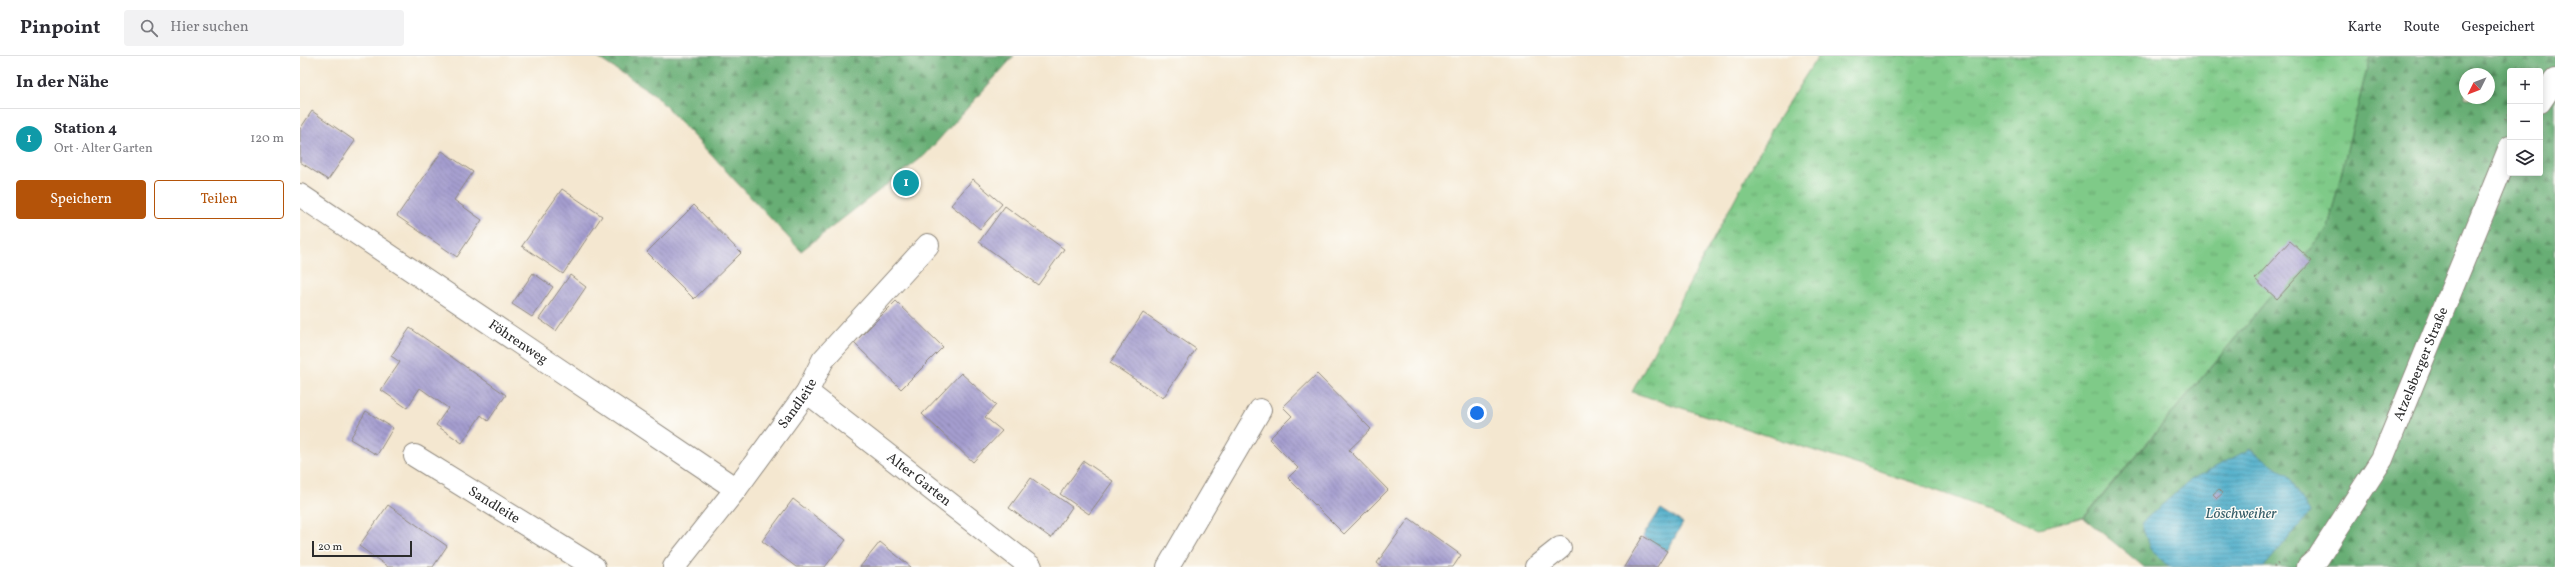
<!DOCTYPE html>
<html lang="de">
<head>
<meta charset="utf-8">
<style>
	:root { --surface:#fff; --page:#f2f2f3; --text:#2b2b33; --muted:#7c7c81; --line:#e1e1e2; --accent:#b45309 }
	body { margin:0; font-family:Vollkorn,serif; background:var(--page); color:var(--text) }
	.controls { position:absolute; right:12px; top:12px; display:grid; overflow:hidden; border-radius:4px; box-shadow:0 2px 10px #0003 }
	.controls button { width:36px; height:36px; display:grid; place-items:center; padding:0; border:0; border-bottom:1px solid var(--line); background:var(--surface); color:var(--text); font:20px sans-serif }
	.compass { position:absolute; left:2159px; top:12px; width:36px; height:36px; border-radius:50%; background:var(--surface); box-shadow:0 2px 10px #0003; rotate:228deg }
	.scale { position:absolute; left:12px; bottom:10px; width:100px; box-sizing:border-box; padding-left:4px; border:2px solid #2b2b2b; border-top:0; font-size:11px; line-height:14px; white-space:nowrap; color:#2b2b2b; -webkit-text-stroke:3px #fdfcf7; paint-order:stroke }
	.you { position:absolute; left:1177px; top:357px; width:14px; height:14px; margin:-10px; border:3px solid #fff; border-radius:50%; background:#1a73e8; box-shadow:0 0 0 6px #1a73e833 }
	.badge { display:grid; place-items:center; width:26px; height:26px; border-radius:50%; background:var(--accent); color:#fff; font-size:13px; font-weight:700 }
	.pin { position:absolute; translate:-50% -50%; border:2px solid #fff; box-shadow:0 1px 4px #0006 }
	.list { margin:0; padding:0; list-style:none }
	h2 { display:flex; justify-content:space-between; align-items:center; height:52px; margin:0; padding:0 16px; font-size:17px }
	h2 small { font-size:13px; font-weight:400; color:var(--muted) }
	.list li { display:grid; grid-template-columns:26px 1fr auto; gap:12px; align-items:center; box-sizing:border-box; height:60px; padding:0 16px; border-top:1px solid var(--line) }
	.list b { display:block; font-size:15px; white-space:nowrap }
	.list p { margin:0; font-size:13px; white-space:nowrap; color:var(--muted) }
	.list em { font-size:13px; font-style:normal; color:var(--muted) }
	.actions { display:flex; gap:8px; padding:12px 16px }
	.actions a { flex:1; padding:9px 0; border:1px solid var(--accent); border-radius:4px; text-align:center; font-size:14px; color:var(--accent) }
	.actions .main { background:var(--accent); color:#fff }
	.icon { flex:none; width:22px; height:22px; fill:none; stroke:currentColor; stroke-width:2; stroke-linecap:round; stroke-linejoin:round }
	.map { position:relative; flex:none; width:2255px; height:511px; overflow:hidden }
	header { display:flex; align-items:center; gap:24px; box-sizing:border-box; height:56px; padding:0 20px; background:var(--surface); border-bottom:1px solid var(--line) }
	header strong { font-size:19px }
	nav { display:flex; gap:22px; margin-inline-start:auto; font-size:14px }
	.search { width:280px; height:36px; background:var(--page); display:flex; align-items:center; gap:10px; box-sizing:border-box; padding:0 14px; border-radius:4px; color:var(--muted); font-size:15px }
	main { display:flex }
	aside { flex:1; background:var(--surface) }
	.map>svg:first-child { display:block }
	.grass { fill:url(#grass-tufts); stroke:#557a5a }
	.forest { fill:url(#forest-firs); stroke:#496c50; fill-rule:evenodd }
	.water { fill:url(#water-rules); stroke:#3a6c7a }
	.building { fill:url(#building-back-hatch) }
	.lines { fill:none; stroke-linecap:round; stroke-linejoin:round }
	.minor-casing { stroke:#90897e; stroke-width:24 }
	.path { stroke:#90897e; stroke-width:2.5; stroke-dasharray:1 3; stroke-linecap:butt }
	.minor { stroke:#fff; stroke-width:22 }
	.labels { text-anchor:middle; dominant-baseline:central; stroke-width:3; stroke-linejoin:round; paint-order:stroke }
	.street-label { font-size:14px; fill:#2b2b2b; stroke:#fdfcf7 }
	.water-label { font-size:15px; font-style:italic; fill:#375f6a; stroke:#fdfcf7 }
</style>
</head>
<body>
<header>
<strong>Pinpoint</strong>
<div class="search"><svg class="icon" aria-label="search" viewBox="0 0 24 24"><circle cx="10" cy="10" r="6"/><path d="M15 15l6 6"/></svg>Hier suchen</div>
<nav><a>Karte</a><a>Route</a><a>Gespeichert</a></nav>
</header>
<main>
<aside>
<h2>In der Nähe<small></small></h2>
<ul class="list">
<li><span class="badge" style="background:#0f9aa8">1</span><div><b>Station 4</b><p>Ort · Alter Garten</p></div><em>120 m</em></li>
</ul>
<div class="actions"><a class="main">Speichern</a><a>Teilen</a></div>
</aside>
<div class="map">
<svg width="2255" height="511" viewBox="0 0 2255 511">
	<defs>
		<pattern id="grass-tufts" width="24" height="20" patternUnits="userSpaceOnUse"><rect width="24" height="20" fill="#7fca88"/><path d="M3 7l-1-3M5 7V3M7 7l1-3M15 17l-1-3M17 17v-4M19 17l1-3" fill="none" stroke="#68a46f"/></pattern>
		<pattern id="forest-firs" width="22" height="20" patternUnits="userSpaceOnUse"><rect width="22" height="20" fill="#67ae74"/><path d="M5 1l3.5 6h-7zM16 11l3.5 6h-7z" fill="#558e5f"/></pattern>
		<pattern id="water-rules" width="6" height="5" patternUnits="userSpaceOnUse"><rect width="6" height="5" fill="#49acc9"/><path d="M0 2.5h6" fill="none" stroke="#3d8ca3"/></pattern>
		<pattern id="building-back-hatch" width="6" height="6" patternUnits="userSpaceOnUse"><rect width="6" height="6" fill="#a49dcf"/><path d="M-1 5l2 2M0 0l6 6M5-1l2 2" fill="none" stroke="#8680a8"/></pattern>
	</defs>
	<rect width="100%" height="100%" fill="#fdfcf7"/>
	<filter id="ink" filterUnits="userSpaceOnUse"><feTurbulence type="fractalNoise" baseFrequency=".025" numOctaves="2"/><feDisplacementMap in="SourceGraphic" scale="8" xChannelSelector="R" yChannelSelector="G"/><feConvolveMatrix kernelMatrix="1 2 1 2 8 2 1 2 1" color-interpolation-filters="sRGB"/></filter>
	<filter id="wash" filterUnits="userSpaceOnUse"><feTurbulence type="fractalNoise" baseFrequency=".012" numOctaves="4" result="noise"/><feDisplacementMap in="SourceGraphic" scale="16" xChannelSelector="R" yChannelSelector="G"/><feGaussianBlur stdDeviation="0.9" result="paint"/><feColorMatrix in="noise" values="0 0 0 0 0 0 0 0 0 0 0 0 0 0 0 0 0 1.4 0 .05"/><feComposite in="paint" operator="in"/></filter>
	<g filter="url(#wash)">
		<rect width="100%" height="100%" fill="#f4e7d0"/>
		<path class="grass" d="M1518,0H2070L2028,172L1784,461L1739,472L1621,429L1332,336L1473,71Z"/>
		<path class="forest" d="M295,0H714L625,99L501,195L354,38Z
			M2070,0H2255V511H1844L1784,462L2028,172ZM2210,15H2240V117H2210ZM2165,18H2189V42H2165Z"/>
		<path class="water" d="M1950,393L1989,420L2010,457L1964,511H1869L1850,493L1841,467L1892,423Z
			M1361,453L1383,467L1367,495L1343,480Z"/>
		<g id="blocks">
			<path class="building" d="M12,55L55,85L28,124L0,106V73Z
				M142,95L173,116L154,144L182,164L157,201L97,160Z
				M599,117L616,121L612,137L596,134Z
				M673,123L702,148L680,173L651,149Z
				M262,133L302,160L263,218L222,190Z
				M394,149L441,197L394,243L347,196Z
				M705,150L764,193L738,229L679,186Z
				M1990,185L2012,205L1977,243L1955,223Z
				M233,217L253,231L232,261L212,248Z
				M270,219L286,231L256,275L239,263Z
				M596,245L643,291L601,333L554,287Z
				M843,257L896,293L863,342L810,307Z
				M110,272L206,339L188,365L181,359L162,387L136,369L148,352L120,332L107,352L81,334L100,306L91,300Z
				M661,317L696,349L685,361L702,375L673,406L622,358Z
				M1017,318L1071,373L1049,394L1088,434L1044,478L988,422L998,412L969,383L992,360L983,351Z
				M66,355L93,372L77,399L50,383Z
				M784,405L813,425L789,458L760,438Z
				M731,422L772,451L751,482L709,452Z
				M1919,433L1923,437L1917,442L1913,438Z
				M493,443L546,484L525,511H496L462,485Z
				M88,449L147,490L133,511H88L59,490Z
				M1109,462L1161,499L1153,511H1082L1077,507Z
				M1343,480L1367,495L1357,511H1324Z
				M580,486L611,511H560Z"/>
		</g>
	</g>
	<g filter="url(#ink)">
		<use href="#blocks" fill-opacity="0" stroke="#90897e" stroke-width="1"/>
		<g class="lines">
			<defs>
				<g id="minor">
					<path d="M2240,46L2255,24"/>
					<path id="s1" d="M0,139L436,433"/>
					<path id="s2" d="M507,336L731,511"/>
					<path id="s3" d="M115,400L294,511"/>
					<path id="s4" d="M374,511L436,433L507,336L523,304L628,189"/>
					<path d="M868,511L960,354"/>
					<path d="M1236,511L1260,492"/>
					<path id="s5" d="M2008,511L2018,502L2082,403L2210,91"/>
				</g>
			</defs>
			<use href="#minor" class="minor-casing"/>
			<path class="path" d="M2205,63L2210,55
				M1974,511L1980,506"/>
			<use href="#minor" class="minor"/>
		</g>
	</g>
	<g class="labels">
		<g class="street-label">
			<text stroke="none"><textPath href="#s1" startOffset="263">Föhrenweg</textPath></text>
			<text stroke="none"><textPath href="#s5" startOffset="234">Atzelsberger Straße</textPath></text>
			<text stroke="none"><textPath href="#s4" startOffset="205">Sandleite</textPath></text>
			<text stroke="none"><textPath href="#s2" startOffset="142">Alter Garten</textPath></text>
			<text stroke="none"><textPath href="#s3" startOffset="93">Sandleite</textPath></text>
		</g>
		<g class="water-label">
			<text x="1941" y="458">Löschweiher</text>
		</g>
	</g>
</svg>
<div class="controls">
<button>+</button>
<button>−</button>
<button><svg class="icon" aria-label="layers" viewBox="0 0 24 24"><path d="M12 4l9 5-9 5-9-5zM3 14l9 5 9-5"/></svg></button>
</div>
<svg class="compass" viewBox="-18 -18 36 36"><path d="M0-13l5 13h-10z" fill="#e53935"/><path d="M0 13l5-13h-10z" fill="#7c7c81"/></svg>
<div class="scale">20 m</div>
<div class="you"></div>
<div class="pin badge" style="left:606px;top:127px;background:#0f9aa8">1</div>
</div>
</main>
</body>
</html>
